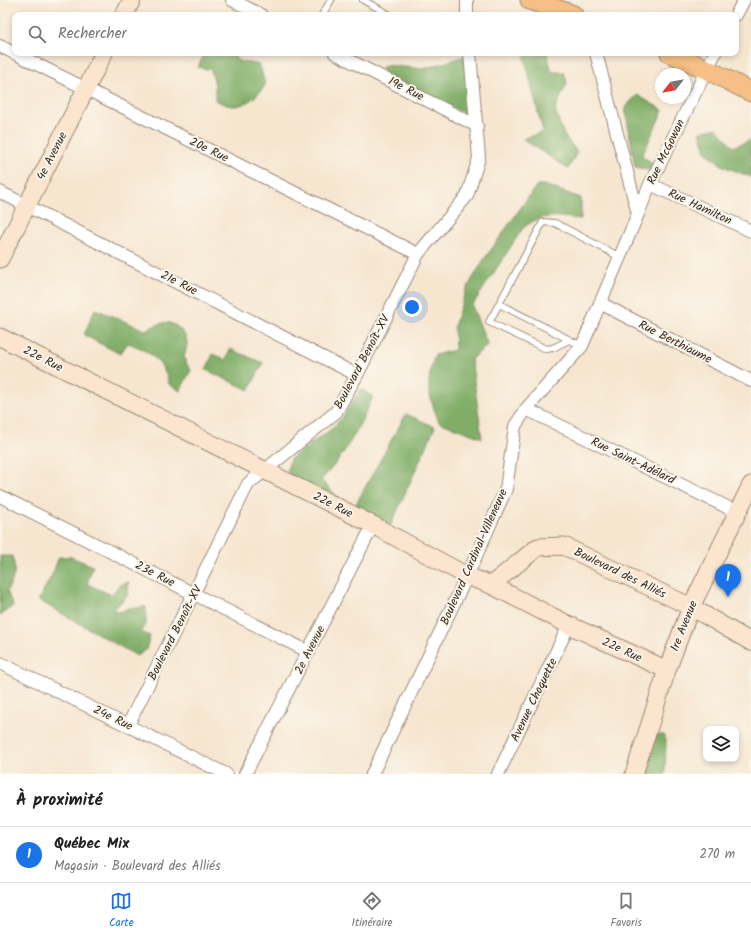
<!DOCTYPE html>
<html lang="fr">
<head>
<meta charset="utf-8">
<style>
	:root { --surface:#fff; --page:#f6f6f6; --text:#222; --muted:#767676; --line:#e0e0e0; --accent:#1a73e8 }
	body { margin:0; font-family:Kalam,sans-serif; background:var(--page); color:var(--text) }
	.controls { position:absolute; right:12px; bottom:12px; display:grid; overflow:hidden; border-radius:8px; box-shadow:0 2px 6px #0003 }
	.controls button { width:36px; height:36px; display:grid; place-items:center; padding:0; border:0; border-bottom:1px solid var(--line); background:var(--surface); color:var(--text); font:20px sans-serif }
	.compass { position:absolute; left:655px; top:68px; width:36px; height:36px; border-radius:50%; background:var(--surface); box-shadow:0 2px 6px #0003; rotate:239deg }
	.you { position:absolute; left:412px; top:307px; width:14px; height:14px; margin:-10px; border:3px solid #fff; border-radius:50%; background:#1a73e8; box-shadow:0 0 0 6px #1a73e833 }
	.badge { display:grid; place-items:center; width:26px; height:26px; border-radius:50%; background:var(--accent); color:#fff; font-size:13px; font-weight:700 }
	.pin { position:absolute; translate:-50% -33px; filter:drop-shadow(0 1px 2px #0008) }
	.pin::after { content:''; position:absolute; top:21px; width:14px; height:12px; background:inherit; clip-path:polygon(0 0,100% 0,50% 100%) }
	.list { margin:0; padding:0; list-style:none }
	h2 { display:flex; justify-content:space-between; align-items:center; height:52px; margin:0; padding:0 16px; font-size:17px }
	h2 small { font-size:13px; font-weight:400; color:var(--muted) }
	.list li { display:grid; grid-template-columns:26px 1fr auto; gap:12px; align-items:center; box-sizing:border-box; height:56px; padding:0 16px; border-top:1px solid var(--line) }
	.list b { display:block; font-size:15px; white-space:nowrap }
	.list p { margin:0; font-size:13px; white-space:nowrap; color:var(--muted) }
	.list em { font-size:13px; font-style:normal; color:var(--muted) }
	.icon { flex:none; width:22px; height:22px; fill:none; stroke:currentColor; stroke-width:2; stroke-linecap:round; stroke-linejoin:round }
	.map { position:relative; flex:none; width:751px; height:774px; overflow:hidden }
	.search { position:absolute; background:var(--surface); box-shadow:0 2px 6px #0003; left:12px; right:12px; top:12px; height:44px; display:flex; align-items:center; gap:10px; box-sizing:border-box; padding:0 14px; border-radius:8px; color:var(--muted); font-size:15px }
	.sheet { height:108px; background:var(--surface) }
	nav { display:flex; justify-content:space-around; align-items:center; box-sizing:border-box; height:56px; border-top:1px solid var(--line); background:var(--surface); font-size:11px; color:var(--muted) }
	nav a { display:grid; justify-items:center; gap:2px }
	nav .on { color:var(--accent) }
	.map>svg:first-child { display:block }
	.forest { fill:#80ae67; stroke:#5e6c42 }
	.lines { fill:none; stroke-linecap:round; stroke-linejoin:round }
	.lane-casing { stroke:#988877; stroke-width:8 }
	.street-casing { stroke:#988877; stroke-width:14 }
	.secondary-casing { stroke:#988877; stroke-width:19 }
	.primary-casing { stroke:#988877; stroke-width:21 }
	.lane { stroke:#fff; stroke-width:6 }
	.street { stroke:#fff; stroke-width:12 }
	.secondary { stroke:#fbe5cf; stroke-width:17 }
	.primary { stroke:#f5bf86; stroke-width:19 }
	.labels { text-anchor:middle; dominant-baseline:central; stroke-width:4; stroke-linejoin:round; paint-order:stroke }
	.street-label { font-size:12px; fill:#3b2a1e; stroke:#fbf7ec }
</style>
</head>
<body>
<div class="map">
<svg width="751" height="774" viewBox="0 0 751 774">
	<rect width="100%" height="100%" fill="#fbf7ec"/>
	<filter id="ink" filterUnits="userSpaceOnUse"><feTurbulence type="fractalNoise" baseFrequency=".025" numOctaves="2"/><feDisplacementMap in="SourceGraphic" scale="8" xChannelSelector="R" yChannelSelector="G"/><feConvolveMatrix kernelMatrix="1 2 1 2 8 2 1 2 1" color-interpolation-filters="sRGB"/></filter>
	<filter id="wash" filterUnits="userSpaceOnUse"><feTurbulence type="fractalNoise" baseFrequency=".012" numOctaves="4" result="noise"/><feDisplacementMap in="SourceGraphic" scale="16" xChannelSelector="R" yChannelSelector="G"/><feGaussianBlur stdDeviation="0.9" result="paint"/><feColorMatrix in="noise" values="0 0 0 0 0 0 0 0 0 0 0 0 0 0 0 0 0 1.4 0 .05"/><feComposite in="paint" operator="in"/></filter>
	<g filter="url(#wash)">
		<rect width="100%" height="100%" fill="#f6e6d0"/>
		<path class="forest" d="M205,53H231L240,61L260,65L265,85C260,94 245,107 233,106C227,106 220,102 215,100V85L211,70L198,67Z
			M547,53L552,72H564L567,83L555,110L564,135L577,152L568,169L523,139L543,132L524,56Z
			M469,55L470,95L468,115L385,75L381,68L386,65L423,69Z
			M637,95L663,110L642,156L657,166L648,170L635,167L625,107Z
			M717,128L733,147L751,140V177L723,166L706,152L700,132Z
			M537,185H544L581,198V219C556,217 543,212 523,228L472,306L488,345L471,359L482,438L439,422C428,394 425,384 435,355L455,350L454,326L466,290L483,261Z
			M95,309L145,330C151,328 157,324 163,323C173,320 187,333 187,343C186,357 180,356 191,370L180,391L169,384C163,361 150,351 128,343L120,354L84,335Z
			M230,349L263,363L249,390L206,370L213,354L226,360Z
			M361,389L373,397C359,427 345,456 321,480L342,501L294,481L287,471L290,459L329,431L343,417Z
			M406,414L435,427L389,529L352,511Z
			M0,556H12C17,570 14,578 7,591L13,606L0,615Z
			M59,557H71L93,566L87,584L112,595L119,585L129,582L128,595L113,610L121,612L128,608L146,607V623L141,632L150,636L146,650L137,656L38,600L52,575Z
			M657,735H664L666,740L665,774H644L653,741Z"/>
	</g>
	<g filter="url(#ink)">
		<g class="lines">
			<defs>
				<path id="lane" d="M363,0L390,15
					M322,15L331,0
					M499,304L489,322L546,349L553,348L569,340
					M582,346L499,304L543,222L555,223L620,257"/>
				<path id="street" d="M232,0L261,15
					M467,0V15
					M736,15L744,0
					M0,46L418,254
					M335,53L477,126
					M650,184L751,231
					M0,192L357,375
					M638,214L650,184L715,53
					M600,303L751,381
					M526,409L739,513
					M0,496L309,652
					M0,663L226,774
					M128,725L248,484L336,412L357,375L418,254L467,196L479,158L470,53
					M245,774L373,525
					M372,774L467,576L506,489L515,426L526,409L582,346L638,214L596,53
					M498,774L569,625"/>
				<path id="secondary" d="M124,15L132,0
					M0,259L104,53
					M0,337L373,525L467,576L491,585L569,625L667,670
					M491,585L538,547L564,546L691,607L751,642
					M634,774L667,670L691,607L751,485"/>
				<path id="primary" d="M530,0L573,15
					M670,53L706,69L751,92"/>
			</defs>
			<use href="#lane" class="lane-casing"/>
			<use href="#street" class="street-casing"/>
			<use href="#secondary" class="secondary-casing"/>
			<use href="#primary" class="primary-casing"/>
			<use href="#lane" class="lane"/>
			<use href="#street" class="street"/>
			<use href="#secondary" class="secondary"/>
			<use href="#primary" class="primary"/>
		</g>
	</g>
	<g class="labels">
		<g class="street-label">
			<text transform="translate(406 89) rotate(27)">19e Rue</text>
			<text transform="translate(209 150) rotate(26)">20e Rue</text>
			<text transform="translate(666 152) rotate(-64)">Rue McGowan</text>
			<text transform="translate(52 156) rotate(-63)">4e Avenue</text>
			<text transform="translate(700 207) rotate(25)">Rue Hamilton</text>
			<text transform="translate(179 283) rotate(27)">21e Rue</text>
			<text transform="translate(675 342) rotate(27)">Rue Berthiaume</text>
			<text transform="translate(43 359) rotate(27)">22e Rue</text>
			<text transform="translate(362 362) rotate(-62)">Boulevard Benoît-XV</text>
			<text transform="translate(633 461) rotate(26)">Rue Saint-Adélard</text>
			<text transform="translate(333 505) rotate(27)">22e Rue</text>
			<text transform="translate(474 557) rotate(-66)">Boulevard Cardinal-Villeneuve</text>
			<text transform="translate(620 573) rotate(26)">Boulevard des Alliés</text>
			<text transform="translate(155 574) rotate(27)">23e Rue</text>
			<text transform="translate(684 626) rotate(-68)">1re Avenue</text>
			<text transform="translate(175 633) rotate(-63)">Boulevard Benoît-XV</text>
			<text transform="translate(310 650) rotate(-63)">2e Avenue</text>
			<text transform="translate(622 650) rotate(25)">22e Rue</text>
			<text transform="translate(534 700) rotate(-64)">Avenue Choquette</text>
			<text transform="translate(113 718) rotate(26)">24e Rue</text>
		</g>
	</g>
</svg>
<div class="controls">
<button><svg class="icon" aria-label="layers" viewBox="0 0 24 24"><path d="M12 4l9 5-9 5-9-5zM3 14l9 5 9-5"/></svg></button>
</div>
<svg class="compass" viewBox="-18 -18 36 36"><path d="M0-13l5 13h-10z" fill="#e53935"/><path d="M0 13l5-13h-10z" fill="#767676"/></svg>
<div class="you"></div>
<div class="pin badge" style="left:728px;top:597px">1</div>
<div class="search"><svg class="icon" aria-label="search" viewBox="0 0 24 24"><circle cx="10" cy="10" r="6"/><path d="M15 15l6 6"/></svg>Rechercher</div>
</div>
<section class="sheet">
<h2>À proximité<small></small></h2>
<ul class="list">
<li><span class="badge">1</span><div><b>Québec Mix</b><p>Magasin · Boulevard des Alliés</p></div><em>270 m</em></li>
</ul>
</section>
<nav>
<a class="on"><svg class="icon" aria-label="map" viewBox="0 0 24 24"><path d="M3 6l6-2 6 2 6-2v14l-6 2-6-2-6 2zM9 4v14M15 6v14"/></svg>Carte</a>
<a><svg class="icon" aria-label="directions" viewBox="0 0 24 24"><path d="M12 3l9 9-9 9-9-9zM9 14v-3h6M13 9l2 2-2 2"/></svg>Itinéraire</a>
<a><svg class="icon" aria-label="saved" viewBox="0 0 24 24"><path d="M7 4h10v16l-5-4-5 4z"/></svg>Favoris</a>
</nav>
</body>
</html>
